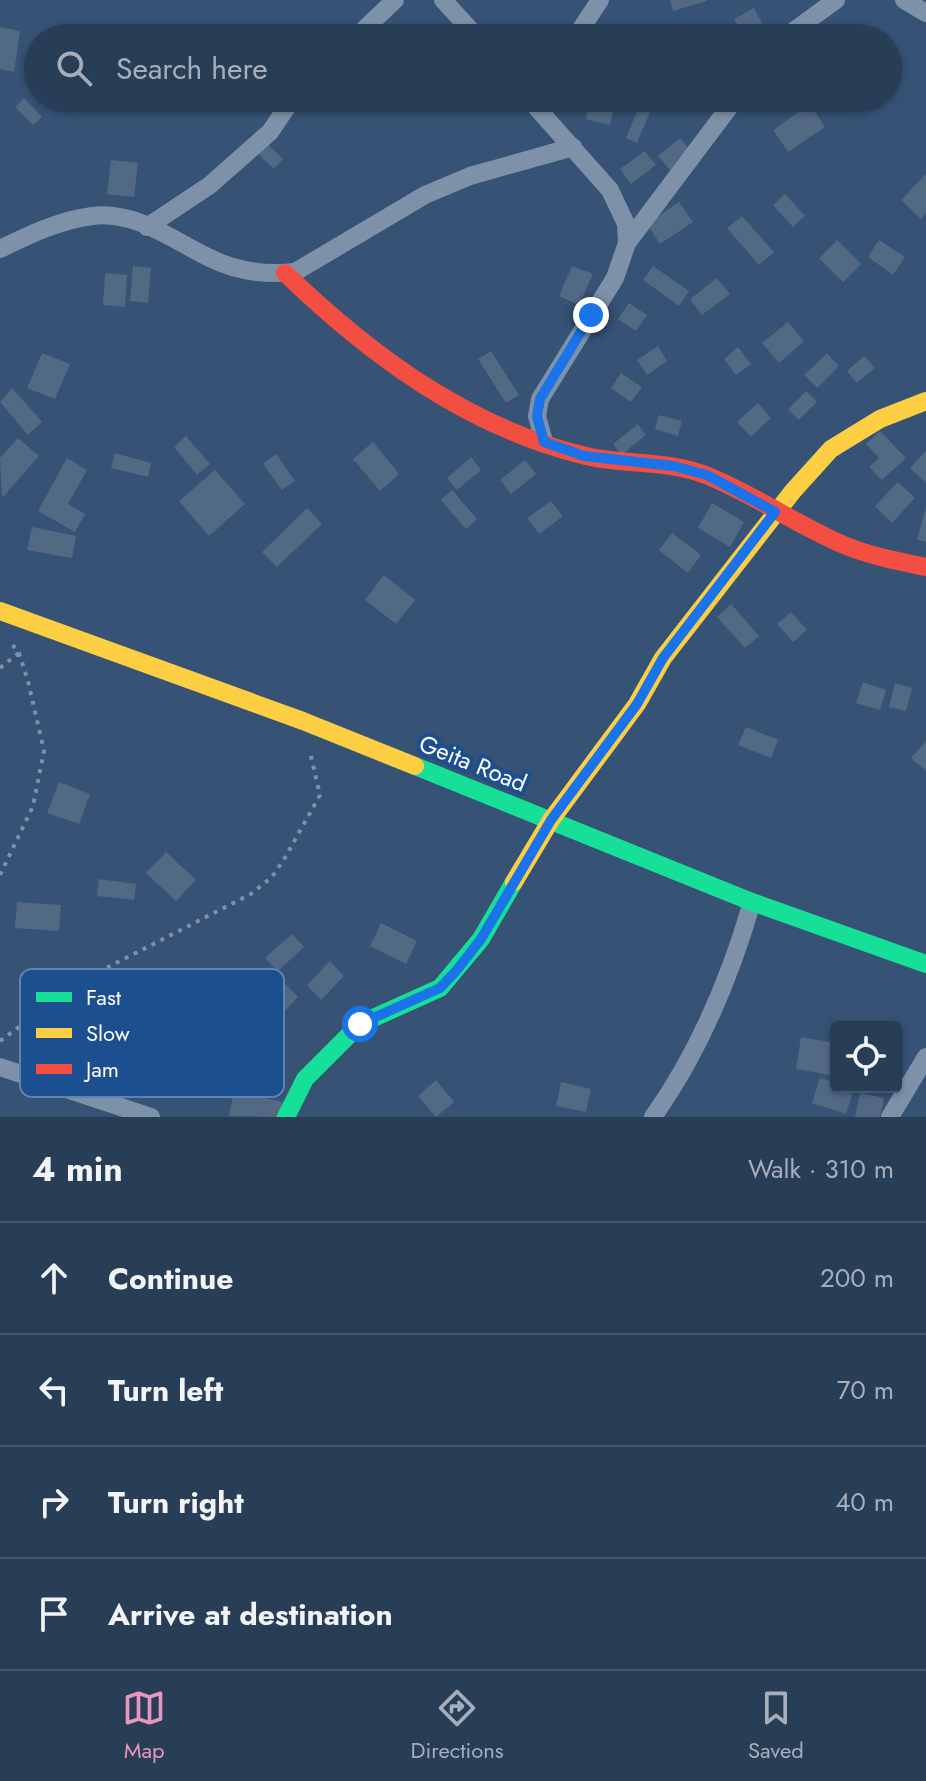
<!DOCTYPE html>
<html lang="en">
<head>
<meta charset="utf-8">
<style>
	:root { --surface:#283e57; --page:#344961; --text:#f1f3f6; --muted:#a5aeba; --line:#44576d; --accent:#e797bd }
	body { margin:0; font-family:Jost,sans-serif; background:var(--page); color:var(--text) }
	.controls { position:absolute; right:24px; bottom:24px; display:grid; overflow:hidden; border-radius:8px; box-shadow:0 2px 6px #0004 }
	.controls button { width:72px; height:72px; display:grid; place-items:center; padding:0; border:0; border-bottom:2px solid var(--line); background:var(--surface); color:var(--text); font:40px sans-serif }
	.stop { position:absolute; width:24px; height:24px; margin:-18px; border:6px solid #1a73e8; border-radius:50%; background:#fff }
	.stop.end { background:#1a73e8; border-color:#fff; box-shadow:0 2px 8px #0008 }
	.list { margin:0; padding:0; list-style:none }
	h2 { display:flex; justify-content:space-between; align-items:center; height:104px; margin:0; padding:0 32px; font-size:34px }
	h2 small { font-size:26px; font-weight:400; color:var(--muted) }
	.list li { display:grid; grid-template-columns:52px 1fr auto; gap:24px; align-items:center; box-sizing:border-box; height:112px; padding:0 32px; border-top:2px solid var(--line) }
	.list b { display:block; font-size:30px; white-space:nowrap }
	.list em { font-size:26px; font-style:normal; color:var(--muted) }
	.icon { flex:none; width:44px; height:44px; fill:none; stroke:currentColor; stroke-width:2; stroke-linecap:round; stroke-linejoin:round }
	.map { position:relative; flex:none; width:926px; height:1117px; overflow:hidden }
	.search { position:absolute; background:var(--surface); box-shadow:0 2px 6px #0004; left:24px; right:24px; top:24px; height:88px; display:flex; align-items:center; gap:20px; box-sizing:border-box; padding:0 28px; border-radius:44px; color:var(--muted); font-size:30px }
	.sheet { height:552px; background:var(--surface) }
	nav { display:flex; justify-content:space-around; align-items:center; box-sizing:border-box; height:112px; border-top:2px solid var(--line); background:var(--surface); font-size:22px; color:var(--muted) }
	nav a { display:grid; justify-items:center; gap:4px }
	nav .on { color:var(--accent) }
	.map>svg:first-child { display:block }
	.building { fill:#526984 }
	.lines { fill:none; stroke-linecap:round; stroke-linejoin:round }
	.path { stroke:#7d92a8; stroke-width:4; stroke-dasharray:4 6; stroke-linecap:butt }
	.street { stroke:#7d92a8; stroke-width:18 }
	.fast { stroke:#16e098; stroke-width:18 }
	.slow { stroke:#ffcf43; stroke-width:18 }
	.jam { stroke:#f24e42; stroke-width:18 }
	.route { stroke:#1a73e8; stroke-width:10 }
	.labels { text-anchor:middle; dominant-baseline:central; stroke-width:8; stroke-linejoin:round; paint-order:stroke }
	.street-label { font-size:24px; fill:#fff; stroke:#1b4f8f }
	.key { fill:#1b4f8f; stroke:#5f84b1; stroke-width:2 }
	.key-label { font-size:22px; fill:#fff }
</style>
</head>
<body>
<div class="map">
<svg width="926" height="1117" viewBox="0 0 926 1117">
	<rect width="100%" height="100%" fill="#365274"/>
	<path class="building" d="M670,0H707V1L673,11Z
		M754,8L763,25L743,35L734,19Z
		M0,27L20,31L14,72L0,69Z
		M24,98L42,117L33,125L15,107Z
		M591,98H616L610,125L586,119Z
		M810,104L825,127L788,152L773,130Z
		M639,107L650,112L637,143L626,138Z
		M680,138L692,153L670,170L658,156Z
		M266,143L283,159L274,169L256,152Z
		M645,151L656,165L631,184L620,169Z
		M111,160L138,163L134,197L107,194Z
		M926,174V213L921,219L901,200Z
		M785,194L805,216L793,227L773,205Z
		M679,202L693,222L660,244L647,224Z
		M742,216L774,252L759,265L727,228Z
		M837,240L861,264L843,282L819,258Z
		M879,240L905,257L893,275L868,257Z
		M133,266L151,268L148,303L130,301Z
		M572,266L593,274L579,305L559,296Z
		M653,266L689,291L679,306L643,280Z
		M105,273L127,275L125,307L103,305Z
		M717,278L730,294L702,315L690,299Z
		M629,303L647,315L636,331L618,319Z
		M788,322L804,341L779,363L762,343Z
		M658,346L667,361L647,375L637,360Z
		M738,347L751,364L736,375L724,359Z
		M491,351L519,395L506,403L478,359Z
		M42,353L70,364L55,399L27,388Z
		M827,353L839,366L817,388L804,375Z
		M864,356L875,368L857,383L847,371Z
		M621,373L642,387L631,402L611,388Z
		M12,388L42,422L28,435L0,402Z
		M806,391L817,402L799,420L788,409Z
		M758,403L771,418L751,437L737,422Z
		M659,415L682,421L678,436L655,429Z
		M638,424L646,435L621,455L613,444Z
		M880,431L906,458L882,480L869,467L879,458L866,444Z
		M186,436L210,464L197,475L174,447Z
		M18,438L39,456L2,498L0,458Z
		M373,442L399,474L380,491L353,459Z
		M926,451V483L910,468Z
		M115,453L151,463L148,477L111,468Z
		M276,454L295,481L282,490L263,464Z
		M471,457L481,470L457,490L447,478Z
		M67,458L87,470L68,504L85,514L75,532L38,511Z
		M525,460L536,474L511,494L500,480Z
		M215,470L245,504L209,536L179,501Z
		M898,482L915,498L892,523L875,506Z
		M452,490L477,519L466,529L441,500Z
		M551,501L563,516L539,534L527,518Z
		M712,503L744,522L730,547L698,528Z
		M926,506V542L917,540Z
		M307,508L322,524L277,567L262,552Z
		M32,527L76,536L72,558L27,550Z
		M672,533L701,555L688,573L659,550Z
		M384,575L415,600L396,624L365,600Z
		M731,604L759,636L745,648L717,617Z
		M791,612L807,630L793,642L777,624Z
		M863,682L886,690L880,710L856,703Z
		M895,683L912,688L906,711L889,707Z
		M746,727L778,740L771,758L738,745Z
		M926,741V771L911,758Z
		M59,782L90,794L79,824L47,813Z
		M166,852L196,880L176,901L146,873Z
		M99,879L136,884L134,900L97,896Z
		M17,902L61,905L59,931L15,928Z
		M381,923L417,941L406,964L370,946Z
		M292,934L304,947L278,971L265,958Z
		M330,961L344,976L321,1000L307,985Z
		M278,977L298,997L286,1010L266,990Z
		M801,1037L836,1043V1076L796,1069Z
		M820,1078L836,1083V1087L854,1089L846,1114L812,1103Z
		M436,1080L454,1102L436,1117L418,1096Z
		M561,1082L591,1089L586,1112L556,1106Z
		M234,1091L283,1102L280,1117L229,1116Z
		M860,1093L884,1098L880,1117H855Z"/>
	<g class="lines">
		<path class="path" d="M0,668L19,653
			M0,875L33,806L44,751L28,681L19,653L12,644
			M0,1041L81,981L251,894L272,877L286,856L320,795L310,752"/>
		<path class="street" d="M443,0L478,38
			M904,0L926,13
			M355,38L395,0
			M575,38L600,0
			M784,38L836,0
			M528,98L610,190L626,224L627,243L615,278L540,399L537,416L544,442
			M147,227L210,185L270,132L293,98
			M627,243L736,98
			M0,249C29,235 60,220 92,216C136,210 175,242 212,259C239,272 266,275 295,272L425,195L470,176L573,147
			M0,1067L151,1117
			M653,1117C699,1052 730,978 752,902
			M890,1117L926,1057"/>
		<path class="fast" d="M415,766L752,902L926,964
			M286,1117L305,1079L360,1024L440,988L481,939L514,882"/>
		<path class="slow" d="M0,611L303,721L415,766
			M514,882L551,820L637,704L663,658L793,491L831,449L880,419L926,401"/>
		<path class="jam" d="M285,273C370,355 466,426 582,455C623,466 668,459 708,476C755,495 797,525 844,545C870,556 898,561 926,567"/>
	</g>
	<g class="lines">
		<path class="route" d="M360,1024L440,988L456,971L481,939L551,820L637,704L663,658L775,512L707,475L673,466L584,456L544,442L537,416L540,399L591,315"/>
	</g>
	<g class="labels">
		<g class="street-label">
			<text transform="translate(473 763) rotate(22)">Geita Road</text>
		</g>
	</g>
	<rect x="20" y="969" width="264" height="128" rx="12" class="key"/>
	<rect x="36" y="992" width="36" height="10" fill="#16e098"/>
	<rect x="36" y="1028" width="36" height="10" fill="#ffcf43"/>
	<rect x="36" y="1064" width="36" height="10" fill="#f24e42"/>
	<g class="key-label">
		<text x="86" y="1005">Fast</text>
		<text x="86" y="1041">Slow</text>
		<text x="86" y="1077">Jam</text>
	</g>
</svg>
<div class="controls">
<button><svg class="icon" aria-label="locate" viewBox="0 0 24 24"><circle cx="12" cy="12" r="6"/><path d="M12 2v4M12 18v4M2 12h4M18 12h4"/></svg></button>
</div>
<div class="stop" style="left:360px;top:1024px"></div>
<div class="stop end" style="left:591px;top:315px"></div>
<div class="search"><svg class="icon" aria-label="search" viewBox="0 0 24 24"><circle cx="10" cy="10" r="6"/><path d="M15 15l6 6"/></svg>Search here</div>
</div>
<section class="sheet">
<h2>4 min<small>Walk · 310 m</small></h2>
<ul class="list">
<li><svg class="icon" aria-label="ahead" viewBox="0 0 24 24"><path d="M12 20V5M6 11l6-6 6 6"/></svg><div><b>Continue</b></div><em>200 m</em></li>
<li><svg class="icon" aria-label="left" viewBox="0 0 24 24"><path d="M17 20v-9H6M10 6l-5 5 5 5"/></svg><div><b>Turn left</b></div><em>70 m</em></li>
<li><svg class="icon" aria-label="right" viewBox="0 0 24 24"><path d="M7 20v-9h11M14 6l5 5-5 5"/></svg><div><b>Turn right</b></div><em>40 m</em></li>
<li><svg class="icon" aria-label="arrive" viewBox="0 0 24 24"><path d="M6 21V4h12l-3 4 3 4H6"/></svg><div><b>Arrive at destination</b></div></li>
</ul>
</section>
<nav>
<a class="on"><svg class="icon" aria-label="map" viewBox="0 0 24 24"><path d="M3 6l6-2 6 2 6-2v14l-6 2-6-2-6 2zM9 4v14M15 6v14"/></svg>Map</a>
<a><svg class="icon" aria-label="directions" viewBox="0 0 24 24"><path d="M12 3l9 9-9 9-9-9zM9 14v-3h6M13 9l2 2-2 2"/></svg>Directions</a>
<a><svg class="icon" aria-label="saved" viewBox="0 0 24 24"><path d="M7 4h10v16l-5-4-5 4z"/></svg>Saved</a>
</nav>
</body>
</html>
